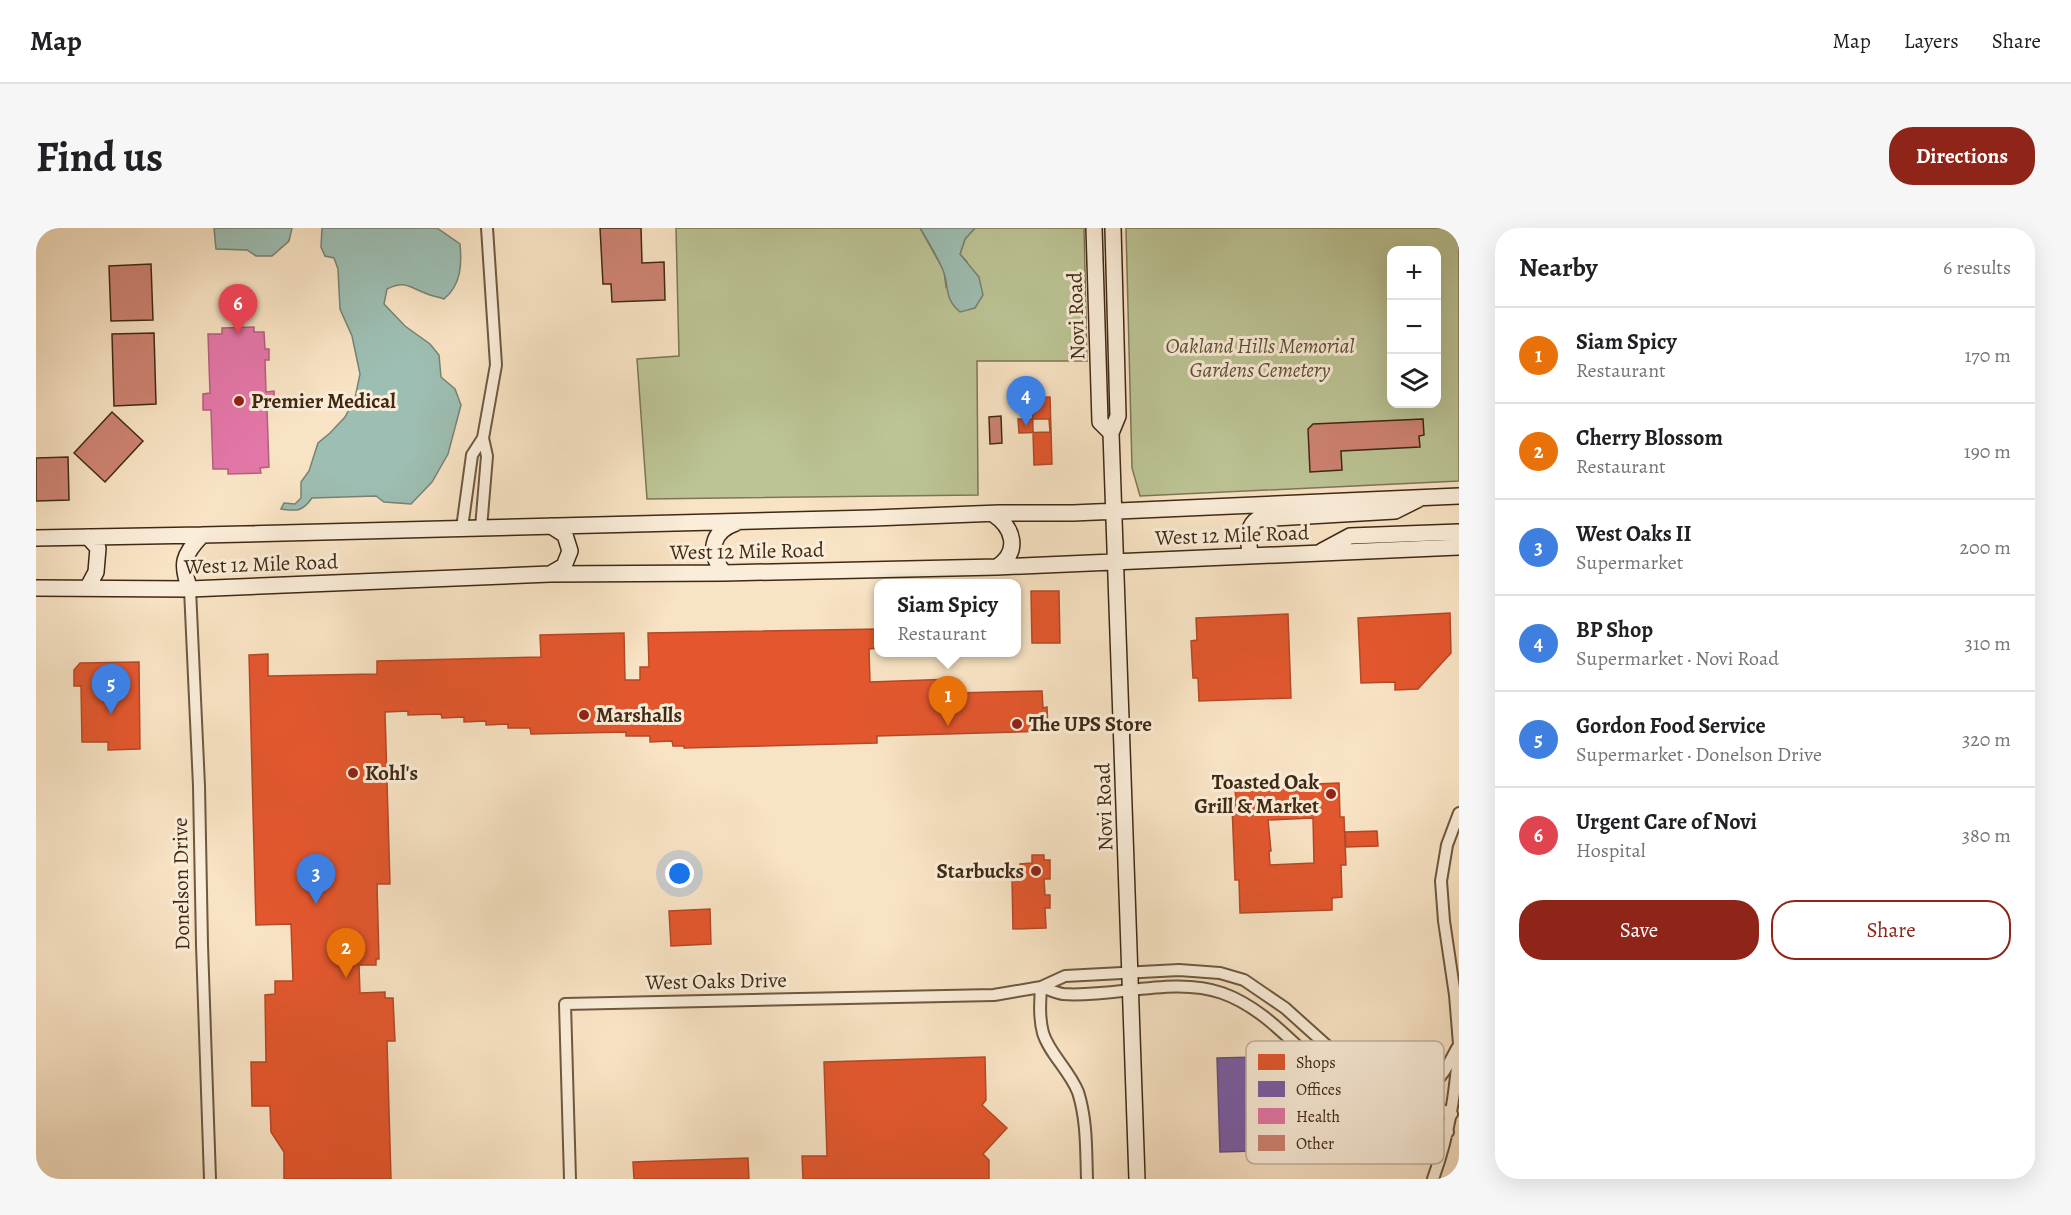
<!DOCTYPE html>
<html lang="en">
<head>
<meta charset="utf-8">
<style>
	:root { --surface:#fff; --page:#f6f6f6; --text:#202124; --muted:#757577; --line:#e0e0e0; --accent:#8f2418 }
	body { margin:0; font-family:Alegreya,serif; background:var(--page); color:var(--text) }
	.controls { position:absolute; right:18px; top:18px; display:grid; overflow:hidden; border-radius:12px; box-shadow:0 6px 24px #0002 }
	.controls button { width:54px; height:54px; display:grid; place-items:center; padding:0; border:0; border-bottom:2px solid var(--line); background:var(--surface); color:var(--text); font:30px sans-serif }
	.you { position:absolute; left:644px; top:646px; width:21px; height:21px; margin:-15px; border:4px solid #fff; border-radius:50%; background:#1a73e8; box-shadow:0 0 0 9px #1a73e833 }
	.badge { display:grid; place-items:center; width:39px; height:39px; border-radius:50%; background:var(--accent); color:#fff; font-size:20px; font-weight:700 }
	.pin { position:absolute; translate:-50% -50px; filter:drop-shadow(0 2px 3px #0008) }
	.pin::after { content:''; position:absolute; top:32px; width:21px; height:18px; background:inherit; clip-path:polygon(0 0,100% 0,50% 100%) }
	.popup { position:absolute; left:838px; top:351px; width:147px; height:78px; box-sizing:border-box; display:grid; place-content:center; border-radius:12px; background:var(--surface); filter:drop-shadow(0 2px 4px #0005); font-size:20px; white-space:nowrap; color:var(--muted) }
	.popup b { font-size:22px; color:var(--text) }
	.popup::after { content:''; position:absolute; left:50%; top:100%; margin-left:-12px; border:12px solid transparent; border-top-color:var(--surface) }
	.list { margin:0; padding:0; list-style:none }
	h2 { display:flex; justify-content:space-between; align-items:center; height:78px; margin:0; padding:0 24px; font-size:26px }
	h2 small { font-size:20px; font-weight:400; color:var(--muted) }
	.list li { display:grid; grid-template-columns:39px 1fr auto; gap:18px; align-items:center; box-sizing:border-box; height:96px; padding:0 24px; border-top:2px solid var(--line) }
	.list b { display:block; font-size:22px; white-space:nowrap }
	.list p { margin:0; font-size:20px; white-space:nowrap; color:var(--muted) }
	.list em { font-size:20px; font-style:normal; color:var(--muted) }
	.actions { display:flex; gap:12px; padding:18px 24px }
	.actions a { flex:1; padding:14px 0; border:2px solid var(--accent); border-radius:24px; text-align:center; font-size:21px; color:var(--accent) }
	.actions .main { background:var(--accent); color:#fff }
	.icon { flex:none; width:33px; height:33px; fill:none; stroke:currentColor; stroke-width:2; stroke-linecap:round; stroke-linejoin:round }
	.map { position:relative; flex:none; width:1423px; height:951px; overflow:hidden; border-radius:24px }
	header { display:flex; align-items:center; gap:36px; box-sizing:border-box; height:84px; padding:0 30px; background:var(--surface); border-bottom:2px solid var(--line) }
	header strong { font-size:28px }
	nav { display:flex; gap:33px; margin-inline-start:auto; font-size:21px }
	.intro { display:flex; align-items:center; justify-content:space-between; box-sizing:border-box; height:144px; padding:0 36px }
	h1 { margin:0; font-size:42px }
	.button { padding:15px 27px; border-radius:24px; background:var(--accent); color:#fff; font-size:21px; font-weight:700 }
	main { display:flex; gap:36px; padding:0 36px }
	aside { flex:1; background:var(--surface); border-radius:24px; box-shadow:0 6px 24px #0002 }
	.map>svg:first-child { display:block }
	.green { fill:#bcc495; stroke:#7e7654; stroke-width:1.5; fill-rule:evenodd }
	.water { fill:#9dbeb2; stroke:#788273; stroke-width:1.5 }
	.shops { fill:#e4572e; stroke:#b34926; stroke-width:1.5; fill-rule:evenodd }
	.offices { fill:#7b5ea7; stroke:#694e7b; stroke-width:1.5 }
	.health { fill:#e377a8; stroke:#b2607c; stroke-width:1.5 }
	.building { fill:#cd8372; stroke:#402914; stroke-width:1.5 }
	.lines { fill:none; stroke-linecap:round; stroke-linejoin:round }
	.minor-casing { stroke:#6e5840; stroke-width:14 }
	.secondary-casing { stroke:#402914; stroke-width:18 }
	.minor { stroke:#faedd9; stroke-width:10 }
	.secondary { stroke:#faedd9; stroke-width:15 }
	.poi-dot { fill:#8f2418; stroke:#faedd9; stroke-width:2 }
	.labels { text-anchor:middle; dominant-baseline:central; stroke-width:6; stroke-linejoin:round; paint-order:stroke }
	.street-label { font-size:21px; fill:#402914; stroke:#faedd9 }
	.park-label { font-size:21px; font-style:italic; fill:#5f5034; stroke:#faedd9 }
	.poi-label { font-size:21px; font-weight:bold; fill:#402914; stroke:#faedd9; text-anchor:start }
	.key { fill:#faedd9; stroke:#c2b29e; stroke-width:1.5 }
	.key-label { font-size:16px; fill:#402914 }
</style>
</head>
<body>
<header>
<strong>Map</strong>
<nav><a>Map</a><a>Layers</a><a>Share</a></nav>
</header>
<div class="intro"><h1>Find us</h1><a class="button">Directions</a></div>
<main>
<div class="map">
<svg width="1423" height="951" viewBox="0 0 1423 951">
	<rect width="100%" height="100%" fill="#f8e3c4"/>
	<filter id="stains"><feTurbulence type="fractalNoise" baseFrequency=".00333" numOctaves="4"/><feColorMatrix values="0 0 0 0 .2 0 0 0 0 .09 0 0 0 0 .02 0 0 0 .5 -.17"/></filter>
	<radialGradient id="worn" r=".72"><stop offset=".6" stop-color="#630" stop-opacity="0"/><stop offset="1" stop-color="#630" stop-opacity=".3"/></radialGradient>
	<path class="green" d="M640,0H884L908,43L910,59L931,34L924,26L929,11L939,0H1048L1051,133H941L942,267L611,271L601,131L643,128Z
		M1090,0H1423V253L1104,268L1096,240ZM1356,22H1400V176H1356Z"/>
	<path class="water" d="M178,0H256L253,13L236,28H220L211,22L180,21Z
		M286,0H401L424,16C426,37 425,57 408,71C402,69 395,68 389,65C373,59 369,52 351,61L348,76L369,98L394,116L403,127L405,149L419,161L425,177L412,226L396,254L375,276L348,274L340,268L276,270C266,284 261,283 245,281L248,275L259,276L265,270V254L273,243L282,215L294,205L309,189L319,170L324,146L316,108L304,81L302,41L298,30L289,28L285,19Z
		M884,0H939L929,11L924,26L943,49L947,67L939,80L924,84C907,69 914,60 907,42C901,28 892,13 884,0Z"/>
	<path class="shops" d="M1014,169L1016,236L998,237L996,170Z
		M982,191H1013L1014,204L983,205Z
		M995,363H1023L1024,415H996Z
		M1414,385L1415,425L1382,461L1359,462V454L1325,455L1322,390Z
		M1252,386L1255,470L1163,473L1162,450H1157L1155,413L1161,412L1160,390Z
		M843,401V420L833,421L834,454L916,451L917,465L1006,463L1007,480L1011,479L1012,503L841,508V515L648,520V518H637L636,513L614,514V508H590V504L495,506L494,500H472V496L450,497V493L428,494V489L406,490L405,486L372,487V483L349,484L354,656H341L343,731H340V737H323L324,765L349,764V770H357L359,813H351L355,951H248V924L235,904L234,878H216L215,834H230L229,767L239,766V753H257L255,696L220,697L213,427L232,426V448L341,446V433L505,429L504,407L588,405L589,452H604V439H613L612,405Z
		M103,434L104,521L72,522V514H46L45,458H38V442L44,435Z
		M1303,555L1304,589H1308L1310,637H1305L1306,669L1296,670V682L1204,685L1203,652H1199L1196,578H1200L1199,559ZM1277,590L1278,635L1234,637L1233,623H1235L1232,592Z
		M1341,603L1342,618L1310,619L1309,604Z
		M996,627H1008V632H1014V651H1008L1009,667H1014V680H1009L1010,700L977,701L976,650H984V636L996,635Z
		M674,681L675,716L635,718L633,683Z
		M949,829L950,872L946,877L971,900L947,926L953,932V951H767L766,928H791L788,834Z
		M712,930L713,951H598L597,934Z"/>
	<path class="offices" d="M1222,829V856H1228L1236,864V869H1242L1250,877V882H1255L1264,889V894L1277,893L1278,908L1283,907L1290,914L1284,921L1184,924L1181,830Z"/>
	<path class="health" d="M218,99V104H228L229,121H233V132H229L230,164L238,163L239,181H231L233,239L224,240L225,245L192,246V241H177L175,182H167V166L174,165L172,106H186V100Z"/>
	<path class="building" d="M564,0H605L606,35L628,34L629,72L576,74L575,56H567Z
		M115,36L117,92L75,93L73,38Z
		M118,105L120,176L78,178L76,106Z
		M76,184L107,213L69,254L38,225Z
		M965,188L966,215L954,216L953,189Z
		M1387,191L1388,207L1383,208L1384,219L1305,223L1306,242L1274,244L1272,201L1277,196Z
		M32,229L33,272L0,273V230Z"/>
	<g class="lines">
		<defs>
			<path id="minor" d="M447,210L460,137L451,0
				M426,300L436,227L447,210L451,228L445,300
				M154,361L163,558L166,717L174,951
				M1423,585L1411,617L1405,653L1408,693L1419,767L1423,816
				M1005,759C1012,761 1020,765 1027,766C1077,770 1138,748 1186,765C1237,783 1268,832 1312,861C1329,872 1347,877 1366,884C1382,890 1397,897 1412,904
				M1005,759C1004,775 1003,790 1007,805C1013,825 1033,842 1042,864C1051,892 1050,922 1051,951
				M1366,865C1403,860 1405,850 1421,820
				M1388,893L1399,919L1401,935
				M534,951L529,776L958,767L1005,759L1029,748L1143,742L1184,745L1208,752L1249,780L1328,851L1416,886
				M1397,951C1414,904 1419,866 1423,817"/>
			<path id="secondary" d="M1058,0L1064,194L1075,205
				M1077,0L1082,188L1075,205L1101,951
				M957,286C977,299 985,323 961,339
				M0,310L166,307L837,290L963,285H1037L1423,268
				M1286,323L1314,308L1423,304
				M1214,327C1213,314 1209,299 1222,291L1359,283L1383,271
				M688,345C672,325 674,304 700,295
				M514,346L528,338L534,323L529,307L515,298
				M52,359L60,344L62,320L52,309
				M0,360L154,361L514,346L688,345L961,339L1423,319
				M154,361C144,336 147,327 166,307"/>
		</defs>
		<use href="#minor" class="minor-casing"/>
		<use href="#secondary" class="secondary-casing"/>
		<use href="#minor" class="minor"/>
		<use href="#secondary" class="secondary"/>
	</g>
	<g class="poi-dot">
		<circle cx="203" cy="173" r="6"/>
		<circle cx="548" cy="487" r="6"/>
		<circle cx="981" cy="496" r="6"/>
		<circle cx="317" cy="545" r="6"/>
		<circle cx="1295" cy="566" r="6"/>
		<circle cx="1000" cy="643" r="6"/>
	</g>
	<g class="labels">
		<g class="street-label">
			<text transform="translate(1040 88) rotate(-92)">Novi Road</text>
			<text transform="translate(1196 307) rotate(-2)">West 12 Mile Road</text>
			<text transform="translate(711 323) rotate(-1)">West 12 Mile Road</text>
			<text transform="translate(225 336) rotate(-2)">West 12 Mile Road</text>
			<text transform="translate(1068 579) rotate(-92)">Novi Road</text>
			<text transform="translate(145 656) rotate(-91)">Donelson Drive</text>
			<text transform="translate(680 753) rotate(-1)">West Oaks Drive</text>
		</g>
		<g class="park-label">
			<text x="1224" y="118">Oakland Hills Memorial<tspan x="1224" dy="24">Gardens Cemetery</tspan></text>
		</g>
		<g class="poi-label">
			<text x="215" y="173">Premier Medical</text>
			<text x="560" y="487">Marshalls</text>
			<text x="993" y="496">The UPS Store</text>
			<text x="329" y="545">Kohl's</text>
			<text x="1283" y="554" text-anchor="end">Toasted Oak<tspan x="1283" dy="24">Grill &amp; Market</tspan></text>
			<text x="988" y="643" text-anchor="end">Starbucks</text>
		</g>
	</g>
	<rect x="1210" y="813" width="198" height="123" rx="9" class="key"/>
	<rect x="1222" y="826" width="27" height="16" fill="#e4572e"/>
	<rect x="1222" y="853" width="27" height="16" fill="#7b5ea7"/>
	<rect x="1222" y="880" width="27" height="16" fill="#e377a8"/>
	<rect x="1222" y="907" width="27" height="16" fill="#cd8372"/>
	<g class="key-label">
		<text x="1260" y="840">Shops</text>
		<text x="1260" y="867">Offices</text>
		<text x="1260" y="894">Health</text>
		<text x="1260" y="921">Other</text>
	</g>
	<rect width="100%" height="100%" filter="url(#stains)"/>
	<rect width="100%" height="100%" fill="url(#worn)"/>
</svg>
<div class="controls">
<button>+</button>
<button>−</button>
<button><svg class="icon" aria-label="layers" viewBox="0 0 24 24"><path d="M12 4l9 5-9 5-9-5zM3 14l9 5 9-5"/></svg></button>
</div>
<div class="you"></div>
<div class="pin badge" style="left:912px;top:498px;background:#e8710a">1</div>
<div class="popup"><b>Siam Spicy</b>Restaurant</div>
<div class="pin badge" style="left:310px;top:750px;background:#e8710a">2</div>
<div class="pin badge" style="left:280px;top:676px;background:#3f7fe0">3</div>
<div class="pin badge" style="left:990px;top:198px;background:#3f7fe0">4</div>
<div class="pin badge" style="left:75px;top:486px;background:#3f7fe0">5</div>
<div class="pin badge" style="left:202px;top:106px;background:#e0444e">6</div>
</div>
<aside>
<h2>Nearby<small>6 results</small></h2>
<ul class="list">
<li><span class="badge" style="background:#e8710a">1</span><div><b>Siam Spicy</b><p>Restaurant</p></div><em>170 m</em></li>
<li><span class="badge" style="background:#e8710a">2</span><div><b>Cherry Blossom</b><p>Restaurant</p></div><em>190 m</em></li>
<li><span class="badge" style="background:#3f7fe0">3</span><div><b>West Oaks II</b><p>Supermarket</p></div><em>200 m</em></li>
<li><span class="badge" style="background:#3f7fe0">4</span><div><b>BP Shop</b><p>Supermarket · Novi Road</p></div><em>310 m</em></li>
<li><span class="badge" style="background:#3f7fe0">5</span><div><b>Gordon Food Service</b><p>Supermarket · Donelson Drive</p></div><em>320 m</em></li>
<li><span class="badge" style="background:#e0444e">6</span><div><b>Urgent Care of Novi</b><p>Hospital</p></div><em>380 m</em></li>
</ul>
<div class="actions"><a class="main">Save</a><a>Share</a></div>
</aside>
</main>
</body>
</html>
